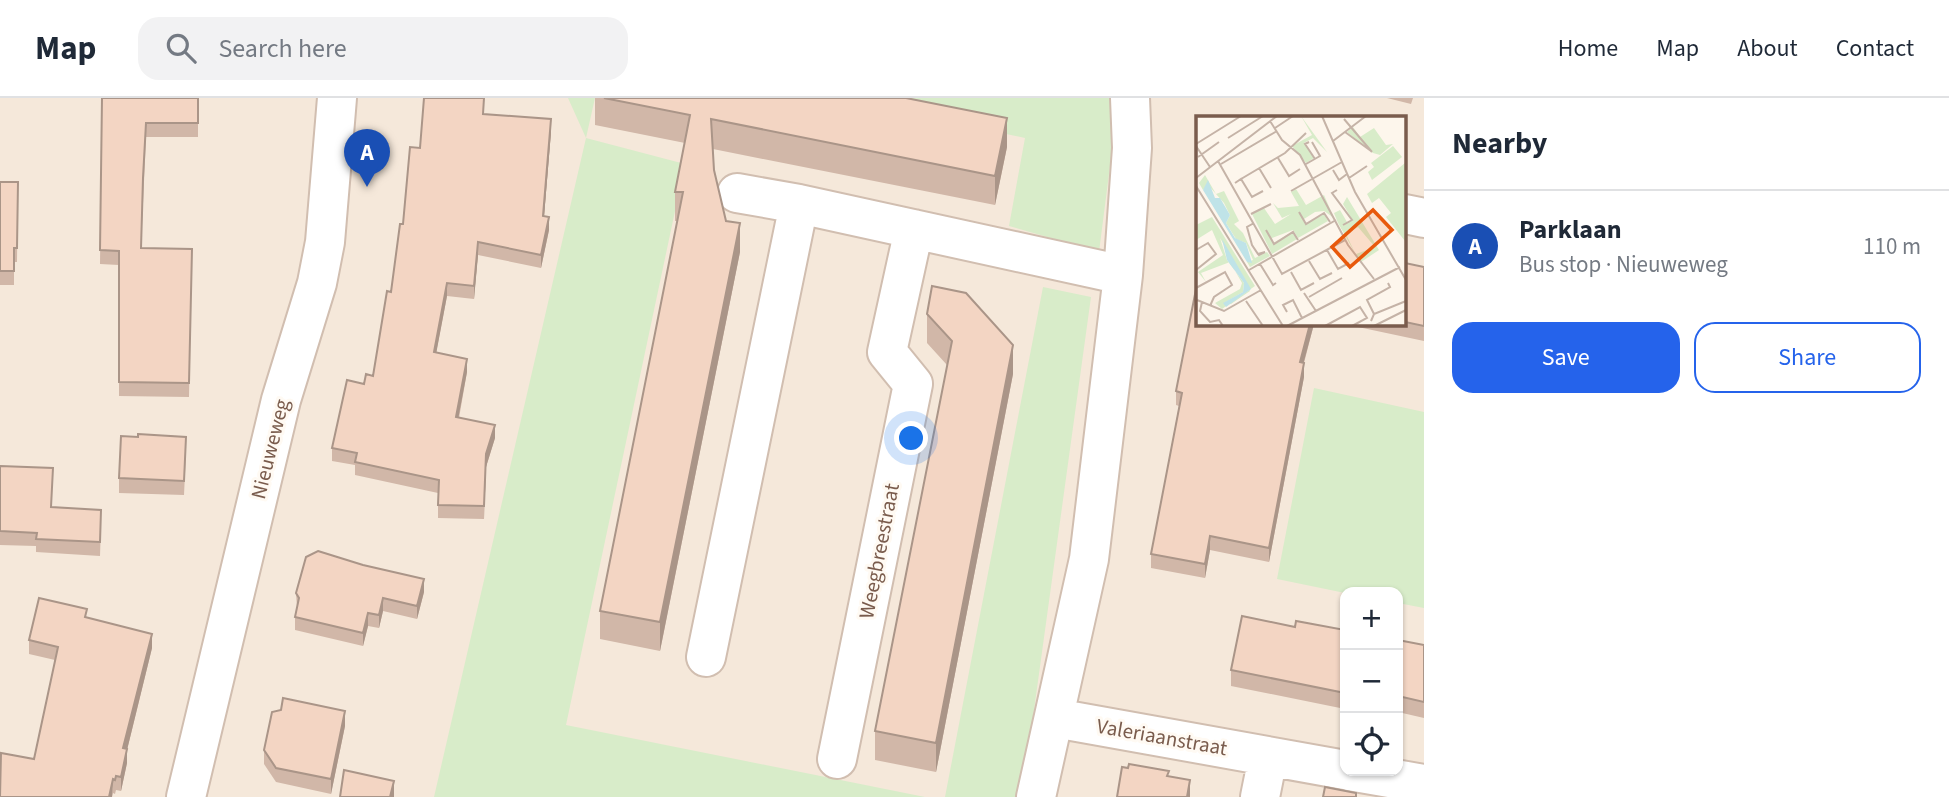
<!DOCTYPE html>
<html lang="en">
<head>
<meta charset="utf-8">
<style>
	:root { --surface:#fff; --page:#f2f2f3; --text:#1f2937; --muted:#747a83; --line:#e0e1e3; --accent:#2563eb }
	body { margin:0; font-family:"Source Sans 3",sans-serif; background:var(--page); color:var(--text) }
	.controls { position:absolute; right:21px; bottom:21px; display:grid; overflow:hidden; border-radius:14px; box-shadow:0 2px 5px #0004 }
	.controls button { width:63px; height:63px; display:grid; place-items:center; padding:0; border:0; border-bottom:2px solid var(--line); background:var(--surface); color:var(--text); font:35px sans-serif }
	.you { position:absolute; left:912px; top:341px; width:24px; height:24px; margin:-18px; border:5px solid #fff; border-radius:50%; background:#1a73e8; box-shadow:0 0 0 10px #1a73e833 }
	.badge { display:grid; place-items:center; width:46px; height:46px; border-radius:50%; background:var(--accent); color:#fff; font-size:23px; font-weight:700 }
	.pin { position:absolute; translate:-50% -58px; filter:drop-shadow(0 2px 4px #0008) }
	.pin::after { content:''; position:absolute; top:37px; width:24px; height:21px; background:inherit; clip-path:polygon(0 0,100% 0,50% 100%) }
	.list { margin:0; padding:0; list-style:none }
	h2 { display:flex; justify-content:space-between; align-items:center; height:91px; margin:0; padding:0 28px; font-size:30px }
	h2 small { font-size:23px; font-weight:400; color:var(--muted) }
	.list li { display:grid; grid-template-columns:46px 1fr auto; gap:21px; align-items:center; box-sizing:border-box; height:112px; padding:0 28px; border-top:2px solid var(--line) }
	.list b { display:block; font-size:26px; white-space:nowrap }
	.list p { margin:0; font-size:23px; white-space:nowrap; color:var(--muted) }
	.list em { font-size:23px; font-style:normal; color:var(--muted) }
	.actions { display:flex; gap:14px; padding:21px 28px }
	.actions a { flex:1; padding:16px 0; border:2px solid var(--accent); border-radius:21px; text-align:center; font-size:24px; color:var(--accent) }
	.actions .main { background:var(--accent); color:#fff }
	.icon { flex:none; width:38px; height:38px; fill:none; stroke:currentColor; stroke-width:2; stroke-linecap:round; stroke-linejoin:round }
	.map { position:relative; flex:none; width:1424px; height:699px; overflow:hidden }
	header { display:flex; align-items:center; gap:42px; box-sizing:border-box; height:98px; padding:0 35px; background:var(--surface); border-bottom:2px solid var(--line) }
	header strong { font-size:33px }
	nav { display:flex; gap:38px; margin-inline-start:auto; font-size:24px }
	.search { width:490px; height:63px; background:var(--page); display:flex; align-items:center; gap:18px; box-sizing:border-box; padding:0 24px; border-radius:21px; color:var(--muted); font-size:26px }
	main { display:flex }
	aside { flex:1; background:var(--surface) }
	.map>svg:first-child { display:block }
	.residential { fill:#f5e8da; fill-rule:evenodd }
	.green { fill:#d8ecc9 }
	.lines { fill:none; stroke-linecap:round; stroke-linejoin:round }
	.minor-casing { stroke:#d1beb0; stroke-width:42 }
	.minor { stroke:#fff; stroke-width:38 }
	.wall { fill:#d1b7a8 }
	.shaded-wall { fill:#aa9588 }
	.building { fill:#f3d5c3; stroke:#aa9588; stroke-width:2 }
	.labels { text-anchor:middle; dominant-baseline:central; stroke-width:6; stroke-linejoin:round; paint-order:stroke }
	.street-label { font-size:21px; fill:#7a5c4d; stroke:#fffaf3 }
	.inset-road { fill:none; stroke:#c5b3a7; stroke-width:2 }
	.view { fill:#e8590c; fill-opacity:0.15; stroke:#e8590c; stroke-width:3.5 }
	.inset-edge { fill:none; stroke:#7a5c4d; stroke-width:3.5 }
</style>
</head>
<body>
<header>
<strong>Map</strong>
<div class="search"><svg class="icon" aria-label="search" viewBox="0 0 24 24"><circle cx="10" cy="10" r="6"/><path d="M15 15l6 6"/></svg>Search here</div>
<nav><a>Home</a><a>Map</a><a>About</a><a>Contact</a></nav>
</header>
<main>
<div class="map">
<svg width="1424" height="699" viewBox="0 0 1424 699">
	<rect width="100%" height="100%" fill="#fdf6ec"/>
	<path class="residential" d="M0,0H1424V699H0ZM1198,19H1405V226H1198ZM1345,494H1398V673H1345Z"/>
	<path class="green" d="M568,0H595L586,40L685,66L566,627L925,699H434L586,40Z
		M834,0H1116L1115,29L1099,154L1009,128L1025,40Z
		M1043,189L1091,199L1022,699H945Z
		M1314,290L1424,314V510L1398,505V494L1345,495L1277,481Z"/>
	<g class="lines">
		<defs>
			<path id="minor" d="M737,95L799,106L1123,177
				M1405,116L1424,120
				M706,559L799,106
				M1055,620L1345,672
				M837,661L913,286L887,254L914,131
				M1349,673L1424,686
				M186,699L281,302L317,185L325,144L337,0
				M1036,699L1089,461L1123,177L1132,50L1130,0
				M1260,699L1268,659"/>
		</defs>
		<use href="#minor" class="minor-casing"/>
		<use href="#minor" class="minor"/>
	</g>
	<path class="wall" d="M102,0H198V39H146L141,150L192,151L189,299L119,298V167L100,166Z
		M595,0H906L1007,49L995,107L713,51L714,72L726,123L740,154L660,553L600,541V513L677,123H675V94L685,45L595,27Z
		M1387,0H1413L1411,6Z
		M484,16L551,34L544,119L549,132L541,170L478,157L474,201L447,198L436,255L467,274L459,320L495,340L486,369L484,421L438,420V395L355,377V367L332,363V350L364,286L373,278L391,194L403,126L420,50Z
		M0,84H18L17,164H14V187H0Z
		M1405,165L1424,169V243L1358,229V226H1405Z
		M927,216L1013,276L936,674L875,662V633L947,267L927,245Z
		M1198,226H1314L1304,265V279L1269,464L1210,452L1205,480L1151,470V456L1179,308L1176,307V293Z
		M186,354L184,397L119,395V380Z
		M0,368L52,409L101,426L100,458L36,454V448L0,447Z
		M424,494L417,521L383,513L379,530L368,528L363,548L295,532V519L297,509L296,495Z
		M87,520L152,550L127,652V665L121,693L116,692L115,696L113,695L112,699H0L34,661L55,562L29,556V542Z
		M1345,532V611L1231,588V572Z
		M1398,542L1424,547V620L1398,614Z
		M345,628L331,696L276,684L264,666V652Z"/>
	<path class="shaded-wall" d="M1007,20V49L995,107V78Z
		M551,21V34L543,131V118Z
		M549,119V132L541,170V157Z
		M740,125V154L660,553V524Z
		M478,144V157L474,201V188Z
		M447,185V198L434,267V254Z
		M1310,226H1314L1300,278V264Z
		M1013,247V276L936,674V645Z
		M467,261V274L456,332V319Z
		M1304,265V279L1269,464V450Z
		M495,327V340L486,369L484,421L486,356Z
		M1210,438V452L1205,480V466Z
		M424,481V494L417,521V508Z
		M383,500V513L379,530V517Z
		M368,515V528L363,548V535Z
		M152,536V550L127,652V665L121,693V679L123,650Z
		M345,613V628L331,696V681Z
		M113,681L112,699H109Z
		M1190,682V699H1187Z
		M394,683V699H390Z"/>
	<path class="building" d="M102,0H198V25H146L143,80L141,150L192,151L189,285L119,284V153L100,152Z
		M424,0H484L483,16L551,21L543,118L549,119L541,157L478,144L474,188L447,185L434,254L467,261L456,319L495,327L486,356L484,408L438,407L439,382L355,364L357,355L332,350L347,282L364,286L366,276L373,278L387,193L391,194L400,126H403L410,49L420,50Z
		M604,0H906L1007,20L995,78L711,21L714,72L726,123L740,125L660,524L600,513L683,94H675L690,17Z
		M0,84H18L17,150H14V173H0Z
		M1405,165L1424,169V228L1405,224Z
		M1198,181V226H1310L1300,264L1304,265L1269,450L1210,438L1205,466L1151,456L1182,295L1176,293Z
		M932,188L966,195L1013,247L936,645L875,633L952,243L927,216Z
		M138,336L186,339L184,383L119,380L121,338L138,339Z
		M0,368L53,370L51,409L101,412L100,444L36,441L37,435L0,433Z
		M318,453L363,467L424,481L417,508L383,500L379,517L368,515L363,535L295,519L299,500L296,495L306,459Z
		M39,500L87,511L85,519L152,536L123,650L127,651L121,679L116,678L115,682L113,681L109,699H0L1,655L34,661L58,549L29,542Z
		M1242,518L1295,529L1296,523L1345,532V595L1231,572Z
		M1398,542L1424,547V604L1398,598Z
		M283,600L345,613L331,681L276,670L264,652L272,614L281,612Z
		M1129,666L1169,673L1167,678L1190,682L1187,699H1117L1122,669L1128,670Z
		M344,672L394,683L390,699H340Z
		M1325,689L1356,695V699H1323Z"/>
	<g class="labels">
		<g class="street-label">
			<text transform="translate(270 351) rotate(-76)">Nieuweweg</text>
			<text transform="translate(879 453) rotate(-79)">Weegbreestraat</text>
			<text transform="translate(1162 639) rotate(10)">Valeriaanstraat</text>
		</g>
	</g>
	<g transform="translate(1196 18)">
		<rect width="210" height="210" fill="#fdf6ec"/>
		<path d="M105,0L131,36L117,22L108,27L118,42L110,47L96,30L116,19ZM157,11L164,21L178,12L190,29L197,28L184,39L177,37L151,16ZM197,30L206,41L176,64L172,56L178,51L175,47ZM209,47L210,124L209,125L190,101L195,97L183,82L176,87L171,78ZM9,59L20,78L28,75L43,105L38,108L47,117L59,142L71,136L74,140L54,151L51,146L57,144L50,127L40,123L30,107L34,99L28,87L12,69L7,74L3,67ZM100,73L110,89L128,79L138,102L128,95L119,96L108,103L109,108L128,98L132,105L102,122L97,114L76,122L77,127L96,116L101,123L76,138L56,98L68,92L79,108L95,98L86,102L77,87L82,92L103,90L95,76ZM151,81L183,134L165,146L160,138L179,131L162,111L150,118L159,137L142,107L138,97L144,94L151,106L157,105L147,88ZM16,101L59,170L26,193L19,187L44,173L46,167L34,146L5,157L10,166L2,156L27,139L16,114L0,124V109ZM24,122L54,175L35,188L28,187L47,176L48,167L31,144Z" fill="#d8ecc9" fill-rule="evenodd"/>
		<path d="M12,64L19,82H24L34,99L30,107L39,122L50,127L56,147L51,146L7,74ZM26,123L55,173L30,191L27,187L47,176L48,167L31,144Z" fill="#bfe3e8"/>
		<path class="inset-road" d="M126,0L159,76L210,164M148,3L176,36M74,5L86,24L104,39L152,129L178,163M79,12L97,0M149,16L175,35M32,22L67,0M137,25L170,0M113,26L109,28L119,43M0,28L45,0M0,30L14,51M2,41L23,26M82,42L93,60L104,53M22,45L86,158L149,124M25,48L81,15M110,48L124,40L116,26M63,52L75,72M137,54L143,64L151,58M0,62L81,0M153,62L171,50M45,63L89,37L110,17M39,67L45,63L56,81L67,75M0,70L87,210M141,74L136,77L156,104L147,109M95,75L146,46M103,96L110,108L128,97L134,106M55,98L75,88M58,107L51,111L56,129L62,138L63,139L69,136L62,138M70,114L78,128L97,116L102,124M0,134L12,127L20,138L0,154M131,134L142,153L153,147M113,145L124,163L136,157M64,148L77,169L80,167M53,154L140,104M95,156L105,174L118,167M0,172L29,156L36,169L18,181L14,190M108,177L120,195M113,181L146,162M1,184L28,195L65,174M50,185L67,210M6,186L4,195L14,206L23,204L27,210M91,196L87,189L97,184L106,202M178,198L171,184L194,171L192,167M175,205L178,198L210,185M91,210L204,151M129,210L164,191L171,202L156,210M178,210L210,194"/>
		<path class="view" d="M177,94L196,114L154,151L136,131Z"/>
		<rect width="210" height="210" class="inset-edge"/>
	</g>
</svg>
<div class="controls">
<button>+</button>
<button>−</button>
<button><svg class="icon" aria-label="locate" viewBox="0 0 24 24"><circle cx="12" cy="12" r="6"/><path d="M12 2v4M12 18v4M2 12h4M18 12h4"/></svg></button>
</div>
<div class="you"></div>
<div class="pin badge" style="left:367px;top:89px;background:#1a4fb4">A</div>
</div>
<aside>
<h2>Nearby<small></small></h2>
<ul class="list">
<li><span class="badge" style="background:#1a4fb4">A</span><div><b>Parklaan</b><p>Bus stop · Nieuweweg</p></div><em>110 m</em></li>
</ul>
<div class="actions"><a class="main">Save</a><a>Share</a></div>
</aside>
</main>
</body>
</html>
